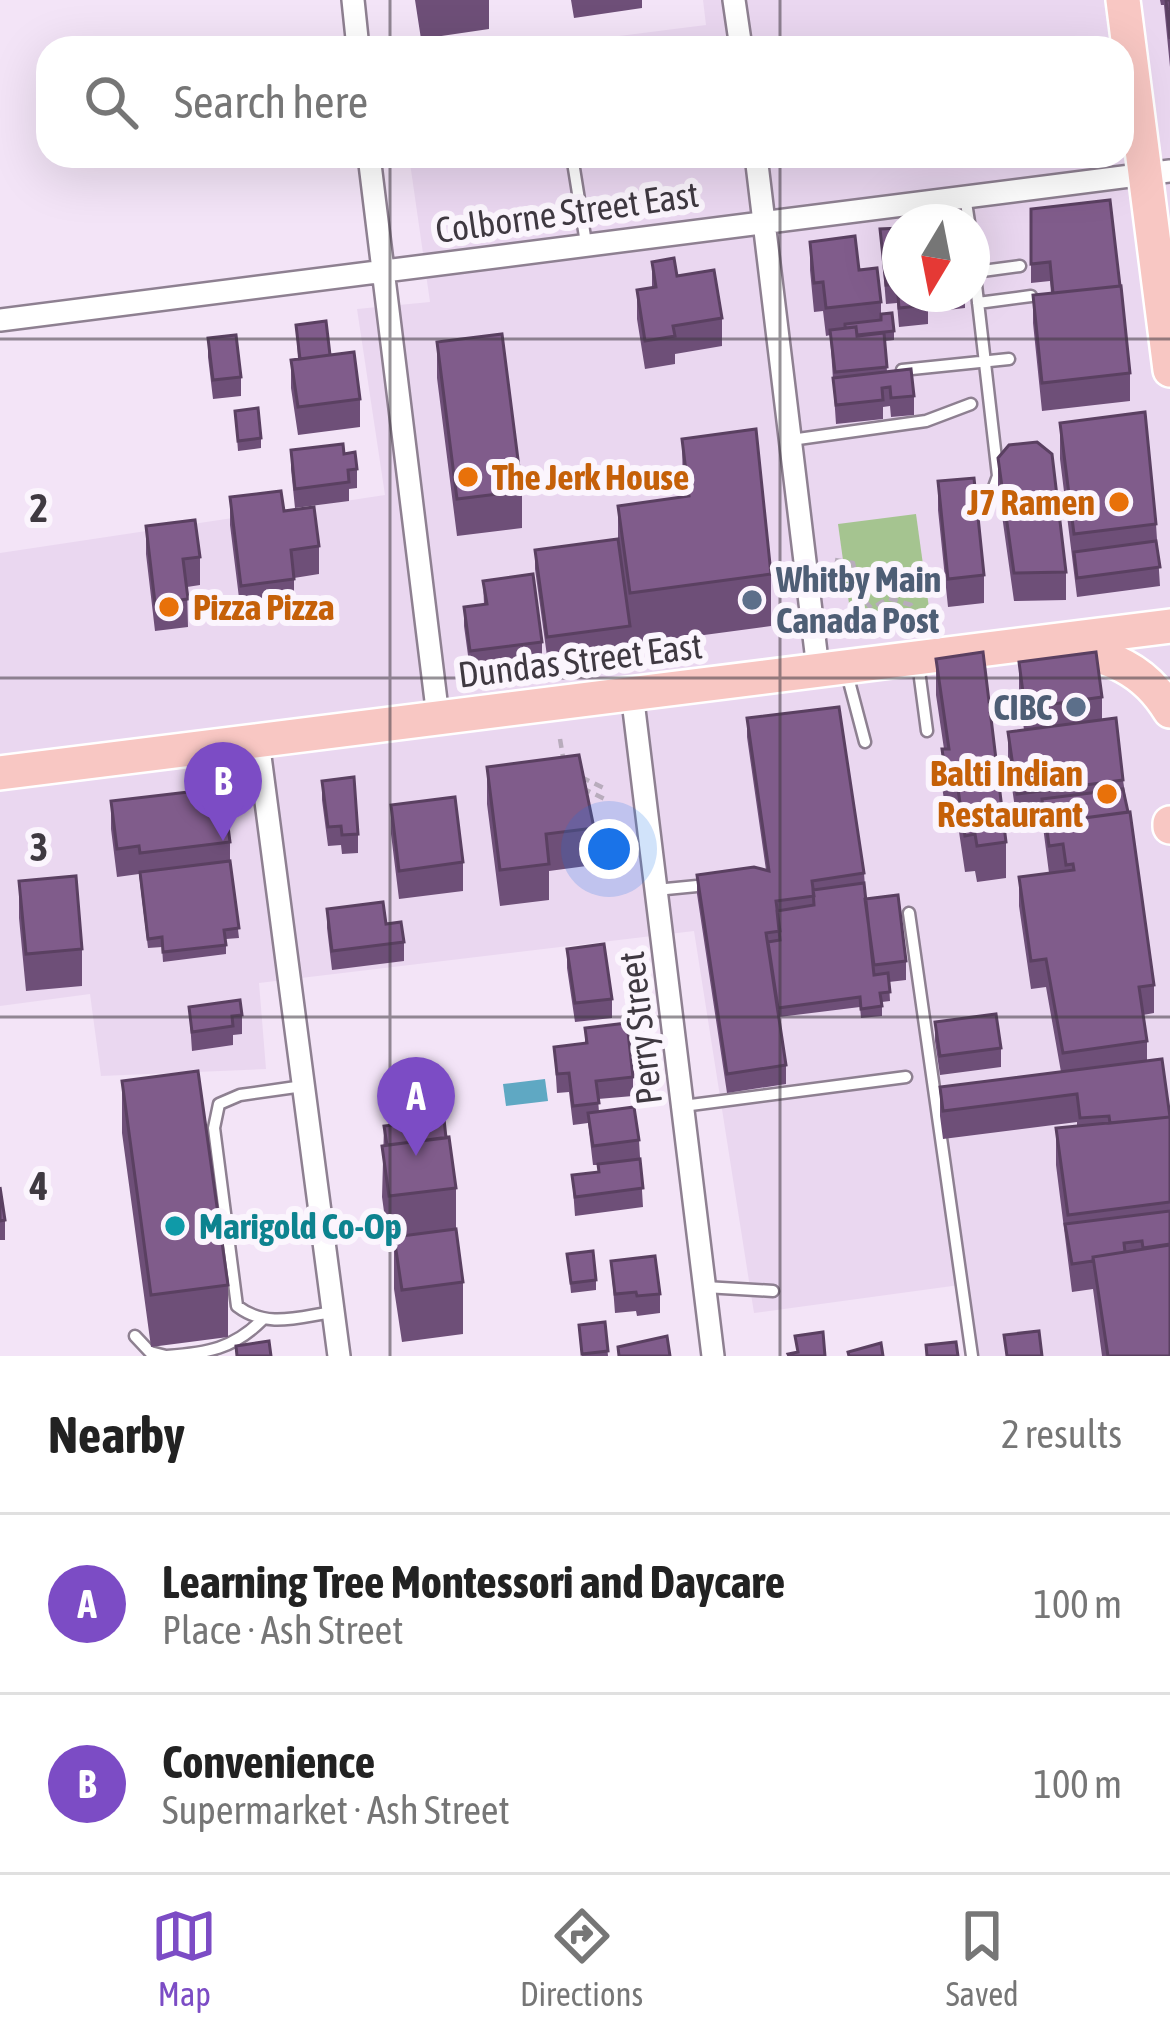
<!DOCTYPE html>
<html lang="en">
<head>
<meta charset="utf-8">
<style>
	:root { --surface:#fff; --page:#f6f6f6; --text:#222; --muted:#767676; --line:#e0e0e0; --accent:#7c4cc5 }
	body { margin:0; font-family:"Asap Condensed",sans-serif; background:var(--page); color:var(--text) }
	.compass { position:absolute; left:882px; top:204px; width:108px; height:108px; border-radius:50%; background:var(--surface); box-shadow:0 12px 48px #0002; rotate:190deg }
	.you { position:absolute; left:609px; top:849px; width:42px; height:42px; margin:-30px; border:9px solid #fff; border-radius:50%; background:#1a73e8; box-shadow:0 0 0 18px #1a73e833 }
	.badge { display:grid; place-items:center; width:78px; height:78px; border-radius:50%; background:var(--accent); color:#fff; font-size:39px; font-weight:700 }
	.pin { position:absolute; translate:-50% -99px; filter:drop-shadow(0 3px 6px #0008) }
	.pin::after { content:''; position:absolute; top:63px; width:42px; height:36px; background:inherit; clip-path:polygon(0 0,100% 0,50% 100%) }
	.list { margin:0; padding:0; list-style:none }
	h2 { display:flex; justify-content:space-between; align-items:center; height:156px; margin:0; padding:0 48px; font-size:51px }
	h2 small { font-size:39px; font-weight:400; color:var(--muted) }
	.list li { display:grid; grid-template-columns:78px 1fr auto; gap:36px; align-items:center; box-sizing:border-box; height:180px; padding:0 48px; border-top:3px solid var(--line) }
	.list b { display:block; font-size:45px; white-space:nowrap }
	.list p { margin:0; font-size:39px; white-space:nowrap; color:var(--muted) }
	.list em { font-size:39px; font-style:normal; color:var(--muted) }
	.icon { flex:none; width:66px; height:66px; fill:none; stroke:currentColor; stroke-width:2; stroke-linecap:round; stroke-linejoin:round }
	.map { position:relative; flex:none; width:1170px; height:1356px; overflow:hidden }
	.search { position:absolute; background:var(--surface); box-shadow:0 12px 48px #0002; left:36px; right:36px; top:36px; height:132px; display:flex; align-items:center; gap:30px; box-sizing:border-box; padding:0 42px; border-radius:36px; color:var(--muted); font-size:45px }
	.sheet { height:516px; background:var(--surface) }
	nav { display:flex; justify-content:space-around; align-items:center; box-sizing:border-box; height:168px; border-top:3px solid var(--line); background:var(--surface); font-size:33px; color:var(--muted) }
	nav a { display:grid; justify-items:center; gap:6px }
	nav .on { color:var(--accent) }
	.map>svg:first-child { display:block }
	.built { fill:#ead7f0; fill-rule:evenodd }
	.green { fill:#a5c490 }
	.water { fill:#5fa8c3 }
	.lines { fill:none; stroke-linecap:round; stroke-linejoin:round }
	.service-casing { stroke:#8e8091; stroke-width:15 }
	.minor-casing { stroke:#8e8091; stroke-width:26 }
	.primary-casing { stroke:#fff; stroke-width:38 }
	.path { stroke:#b8acbc; stroke-width:4.5; stroke-dasharray:9 6; stroke-linecap:butt }
	.service { stroke:#fff; stroke-width:10 }
	.minor { stroke:#fff; stroke-width:21 }
	.primary { stroke:#f8c7c3; stroke-width:33 }
	.wall { fill:#6e4f78 }
	.building { fill:#805c8b; stroke:#5a4061; stroke-width:3 }
	.grid { fill:none; stroke:#3f3941; stroke-width:3; stroke-opacity:0.55 }
	.food-dot { fill:#e8710a; stroke:#fbf5fd; stroke-width:4.5 }
	.service-dot { fill:#5c6f8a; stroke:#fbf5fd; stroke-width:4.5 }
	.culture-dot { fill:#0f9aa8; stroke:#fbf5fd; stroke-width:4.5 }
	.labels { text-anchor:middle; dominant-baseline:central; stroke-width:12; stroke-linejoin:round; paint-order:stroke }
	.street-label { font-size:36px; fill:#3f3941; stroke:#fbf5fd }
	.food-label { font-size:36px; font-weight:bold; fill:#c56008; stroke:#fbf5fd; text-anchor:start }
	.service-label { font-size:36px; font-weight:bold; fill:#4e5e75; stroke:#fbf5fd; text-anchor:start }
	.culture-label { font-size:36px; font-weight:bold; fill:#0d838f; stroke:#fbf5fd; text-anchor:start }
	.grid-label { font-size:39px; text-anchor:middle; font-weight:bold; fill:#3f3941; stroke:#fbf5fd; stroke-width:12; stroke-linejoin:round; paint-order:stroke }
</style>
</head>
<body>
<div class="map">
<svg width="1170" height="1356" viewBox="0 0 1170 1356">
	<rect width="100%" height="100%" fill="#f3e4f7"/>
	<path class="built" d="M703,0H1170V1356H976L967,1284L754,1313L694,931L259,983L266,1069L101,1076L90,994L0,1006V553L385,495L357,309L430,302L409,156H1122V48H524L706,25ZM900,222H972V294H900Z"/>
	<path class="green" d="M916,514L929,608L851,618L838,524Z"/>
	<path class="water" d="M545,1079L548,1101L506,1106L503,1084Z"/>
	<g class="lines">
		<defs>
			<path id="service" d="M572,156L586,243
				M965,196L969,222
				M972,250L998,476L989,501
				M975,272L1020,266
				M978,303L1031,296
				M902,370L1009,359
				M791,440L926,421L971,404
				M918,663L927,731
				M846,670L865,742
				M656,890L707,885
				M909,913L972,1356
				M303,1086L240,1095L219,1104L214,1128L237,1306C267,1329 298,1317 333,1312
				M683,1106L906,1077
				M705,1287L773,1291
				M135,1336L150,1352L166,1356
				M167,1356C207,1353 233,1349 262,1320"/>
			<path id="minor" d="M353,0L358,48
				M734,0L741,48
				M369,156L438,717
				M756,156L818,669
				M0,320L1170,171
				M632,693L713,1356
				M258,741L339,1356"/>
			<path id="primary" d="M1123,0L1170,370
				M1062,648C1110,656 1144,668 1170,711
				M0,773L1170,626
				M1170,823V827"/>
		</defs>
		<use href="#service" class="service-casing"/>
		<use href="#minor" class="minor-casing"/>
		<use href="#primary" class="primary-casing"/>
		<path class="path" d="M835,560L853,563L860,595L871,608
			M862,630L867,612L888,598L911,605L921,624
			M560,739L564,763
			M581,777L608,790
			M582,788L609,801"/>
		<use href="#service" class="service"/>
		<use href="#minor" class="minor"/>
		<use href="#primary" class="primary"/>
	</g>
	<path class="wall" d="M415,0H489V29L421,39Z
		M571,0H642V8L574,18Z
		M1160,0H1170V67L1164,5H1161Z
		M1031,209L1130,373V401L1042,411L1033,323V295L1051,293L1050,281L1031,283Z
		M880,229L900,294L928,305V324L899,327L897,303L886,304Z
		M810,242L859,270L881,302V314L894,331V340L885,341L887,372L914,396V415L891,417L890,406L883,407V419L836,424L830,335L826,336L823,311L814,312L810,270Z
		M652,262L677,276L722,318V346L675,354V364L645,369L637,319V290L652,288Z
		M928,294H965V308L939,311L938,304L929,305Z
		M296,325L330,355L360,399V427L298,435L291,388V360L298,359Z
		M208,338L241,377V396L213,399L208,357Z
		M437,342L522,491V528L457,536L437,378Z
		M235,411L261,438V448L238,451Z
		M1060,423L1156,524L1160,586L1077,597L1060,459Z
		M682,439L771,574V626L547,656L535,569V550L618,539V506L683,497Z
		M291,450L344,454L357,469V488L349,489V501L295,508L291,469Z
		M998,458L1066,572V600L1014,601L998,487Z
		M938,481L984,575V603L948,607L938,510Z
		M230,497L284,511L319,546V574L294,578V607L241,614L230,525Z
		M146,526L200,557V585L187,587L188,627L155,631L146,554Z
		M483,581L542,642V661L470,670L464,626V607L484,604Z
		M936,659L1006,842V878L977,882L975,871L965,872L955,805L945,807L942,786V749H944L936,695Z
		M1019,662L1102,697V720L1123,780L1154,985V1013L1143,1015L1147,1041V1061L1170,1109V1356H1102L1093,1289L1072,1292L1056,1165V1128L1077,1126V1122L943,1139L940,1116V1087L1061,1072L1046,987L1031,989L1019,906V877L1049,873L1042,819L1017,822L1008,760V732L1024,730L1019,690Z
		M747,718L864,873L866,899L906,961V980L889,982L890,1001L882,1002V1016L861,1018L860,1007L779,1017L786,1065V1084L727,1093L697,894V875L766,870L747,737Z
		M487,767L594,828V865L549,871V900L500,906L487,804Z
		M322,781L358,834V853L342,854L341,845L328,846L322,800Z
		M111,801L230,842V861L239,938L226,939V954L163,962L162,947L148,948L139,874L117,877L111,829Z
		M391,805L463,862V891L399,899L391,834Z
		M19,881L82,949V986L26,991L19,918Z
		M327,909L386,924L404,942V961L332,970L327,928Z
		M567,949L612,999V1018L575,1022L567,968Z
		M189,1007L242,1015V1034L233,1035V1045L192,1051Z
		M935,1022L1001,1048V1067L940,1075L935,1041Z
		M585,1028L633,1077V1096L598,1099L599,1112L639,1140L643,1207L575,1216L572,1175L598,1172V1165H593L588,1123L573,1125L569,1092L557,1093L554,1047L585,1043Z
		M122,1081L228,1285V1337L151,1347L122,1133Z
		M384,1126L456,1188V1230L463,1282V1334L402,1342L394,1289V1247L389,1248L382,1197Z
		M0,1187L5,1220V1240H0Z
		M567,1254L596,1280V1290L571,1293Z
		M611,1261L660,1294V1313L637,1316L636,1311L615,1313Z
		M605,1322L608,1356H582L579,1325Z"/>
	<path class="building" d="M1166,0H1170V39Z
		M1110,200L1120,286L1053,293L1050,262L1031,264V209Z
		M957,215L958,222H922V219Z
		M900,228V294H927L928,305L899,308L897,284L886,285L880,229Z
		M855,236L859,270L877,268L881,302L826,308L823,282L814,283L810,242Z
		M674,258L677,276L714,270L722,318L673,326L675,336L645,341L637,290L656,287L652,262Z
		M1121,286L1130,373L1042,383L1033,295Z
		M892,313L894,331L857,335L856,327L845,328V324L881,320V314Z
		M326,321L330,355L300,359L296,325Z
		M856,327L857,336L884,333L887,367L835,372L830,330Z
		M502,334L522,491L457,499L437,342Z
		M236,335L241,377L213,380L208,338Z
		M354,352L360,399L298,407L291,360Z
		M911,369L914,396L891,398L890,387L882,388L883,400L836,405L833,378Z
		M258,408L261,438L238,441L235,411Z
		M1145,412L1156,524L1074,534L1060,423Z
		M756,429L771,574L630,593L618,506L689,496L682,439Z
		M1037,442L1052,454L1066,572L1014,573L998,458L1009,445Z
		M343,444L344,454L355,452L357,469L348,470L349,482L295,489L291,450Z
		M974,478L984,575L948,579L938,481Z
		M281,491L284,511L314,507L319,546L291,550L294,579L241,586L230,497Z
		M195,520L200,557L183,559L188,599L155,603L146,526Z
		M618,539L630,626L547,637L535,550Z
		M1156,541L1160,567L1077,578L1074,552Z
		M533,574L542,642L470,651L464,607L487,604L483,581Z
		M983,652L1006,842L977,846L975,834L965,836L955,769L945,770L942,749H949L936,659Z
		M1096,652L1102,697L1025,708L1019,662Z
		M839,707L864,873L812,881L814,896L776,901L780,931L766,933L786,1065L727,1074L697,875L754,867L769,871L747,718Z
		M1116,718L1123,780L1017,794L1008,732Z
		M579,755L594,828L546,834L549,864L500,870L487,767Z
		M354,777L358,834L342,835L341,826L328,827L322,781Z
		M223,788L230,842L140,853L139,846L117,849L111,801Z
		M1123,789L1128,812L1046,823V833L1042,799Z
		M455,797L463,862L399,871L391,805Z
		M1130,812L1154,985L1139,987L1147,1041L1063,1053L1046,959L1031,961L1019,877L1074,870L1073,864L1066,865L1063,844L1049,846L1046,823Z
		M230,861L239,928L224,930L226,945L163,952L162,937L148,939L140,872Z
		M76,876L82,949L26,954L19,881Z
		M864,883L874,975L888,973L890,992L880,993L882,1006L861,1009L860,997L778,1008L768,942L780,940L777,911L814,905L813,890Z
		M898,895L906,961L874,965L865,899Z
		M383,902L386,924L401,922L404,942L332,951L327,909Z
		M604,944L612,999L575,1003L567,949Z
		M240,1000L242,1015L232,1016L233,1026L192,1032L189,1007Z
		M996,1014L1001,1048L940,1056L935,1022Z
		M627,1023L633,1077L596,1081L599,1103L573,1106L569,1073L557,1074L554,1047L587,1043L585,1028Z
		M1162,1059L1170,1117L1110,1123L1109,1116L1080,1118L1077,1094L943,1111L940,1087Z
		M198,1071L228,1285L151,1295L122,1081Z
		M634,1107L639,1140L593,1146L588,1113Z
		M1170,1117V1202L1068,1215L1056,1128Z
		M444,1119L446,1138L387,1145L384,1126Z
		M449,1137L456,1188L389,1196L382,1146Z
		M640,1159L643,1188L575,1197L572,1175L599,1172L598,1164Z
		M0,1187L5,1220L0,1221Z
		M1170,1211V1244L1143,1248L1142,1241L1124,1243L1125,1252L1093,1257V1261L1072,1264L1065,1224Z
		M456,1229L463,1282L402,1290L394,1237Z
		M1170,1245V1356H1108L1093,1257Z
		M593,1251L596,1280L571,1283L567,1254Z
		M655,1256L660,1294L637,1296L636,1292L615,1294L611,1261Z
		M605,1322L608,1351L582,1354L579,1325Z
		M1039,1331L1042,1356H1007L1004,1335Z
		M823,1332L825,1356H789L788,1354L798,1352L795,1336Z
		M667,1336L670,1356H619L618,1347Z
		M269,1341L271,1356H237L236,1346Z
		M956,1342L958,1356H927L926,1345Z
		M881,1343L883,1356H849L848,1352Z"/>
	<path class="grid" d="M390,0V48M780,0V48M390,156V1356M780,156V1356M0,339H1170M0,678H1170M0,1017H1170"/>
	<g class="food-dot">
		<circle cx="468" cy="477" r="12"/>
		<circle cx="1119" cy="502" r="12"/>
		<circle cx="169" cy="607" r="12"/>
		<circle cx="1107" cy="794" r="12"/>
	</g>
	<g class="service-dot">
		<circle cx="752" cy="600" r="12"/>
		<circle cx="1076" cy="707" r="12"/>
	</g>
	<circle class="culture-dot" cx="175" cy="1226" r="12"/>
	<g class="labels">
		<g class="street-label">
			<text transform="translate(567 212) rotate(-8)">Colborne Street East</text>
			<text transform="translate(580 660) rotate(-7)">Dundas Street East</text>
			<text transform="translate(640 1028) rotate(-97)">Perry Street</text>
		</g>
		<g class="food-label">
			<text x="492" y="477">The Jerk House</text>
			<text x="1095" y="502" text-anchor="end">J7 Ramen</text>
			<text x="193" y="607">Pizza Pizza</text>
			<text x="1083" y="773" text-anchor="end">Balti Indian<tspan x="1083" dy="41">Restaurant</tspan></text>
		</g>
		<g class="service-label">
			<text x="776" y="579">Whitby Main<tspan x="776" dy="41">Canada Post</tspan></text>
			<text x="1052" y="707" text-anchor="end">CIBC</text>
		</g>
		<g class="culture-label">
			<text x="199" y="1226">Marigold Co-Op</text>
		</g>
	</g>
	<g class="grid-label">
		<text x="39" y="522">2</text>
		<text x="39" y="861">3</text>
		<text x="39" y="1200">4</text>
	</g>
</svg>
<svg class="compass" viewBox="-18 -18 36 36"><path d="M0-13l5 13h-10z" fill="#e53935"/><path d="M0 13l5-13h-10z" fill="#767676"/></svg>
<div class="you"></div>
<div class="pin badge" style="left:416px;top:1156px">A</div>
<div class="pin badge" style="left:223px;top:841px">B</div>
<div class="search"><svg class="icon" aria-label="search" viewBox="0 0 24 24"><circle cx="10" cy="10" r="6"/><path d="M15 15l6 6"/></svg>Search here</div>
</div>
<section class="sheet">
<h2>Nearby<small>2 results</small></h2>
<ul class="list">
<li><span class="badge">A</span><div><b>Learning Tree Montessori and Daycare</b><p>Place · Ash Street</p></div><em>100 m</em></li>
<li><span class="badge">B</span><div><b>Convenience</b><p>Supermarket · Ash Street</p></div><em>100 m</em></li>
</ul>
</section>
<nav>
<a class="on"><svg class="icon" aria-label="map" viewBox="0 0 24 24"><path d="M3 6l6-2 6 2 6-2v14l-6 2-6-2-6 2zM9 4v14M15 6v14"/></svg>Map</a>
<a><svg class="icon" aria-label="directions" viewBox="0 0 24 24"><path d="M12 3l9 9-9 9-9-9zM9 14v-3h6M13 9l2 2-2 2"/></svg>Directions</a>
<a><svg class="icon" aria-label="saved" viewBox="0 0 24 24"><path d="M7 4h10v16l-5-4-5 4z"/></svg>Saved</a>
</nav>
</body>
</html>
